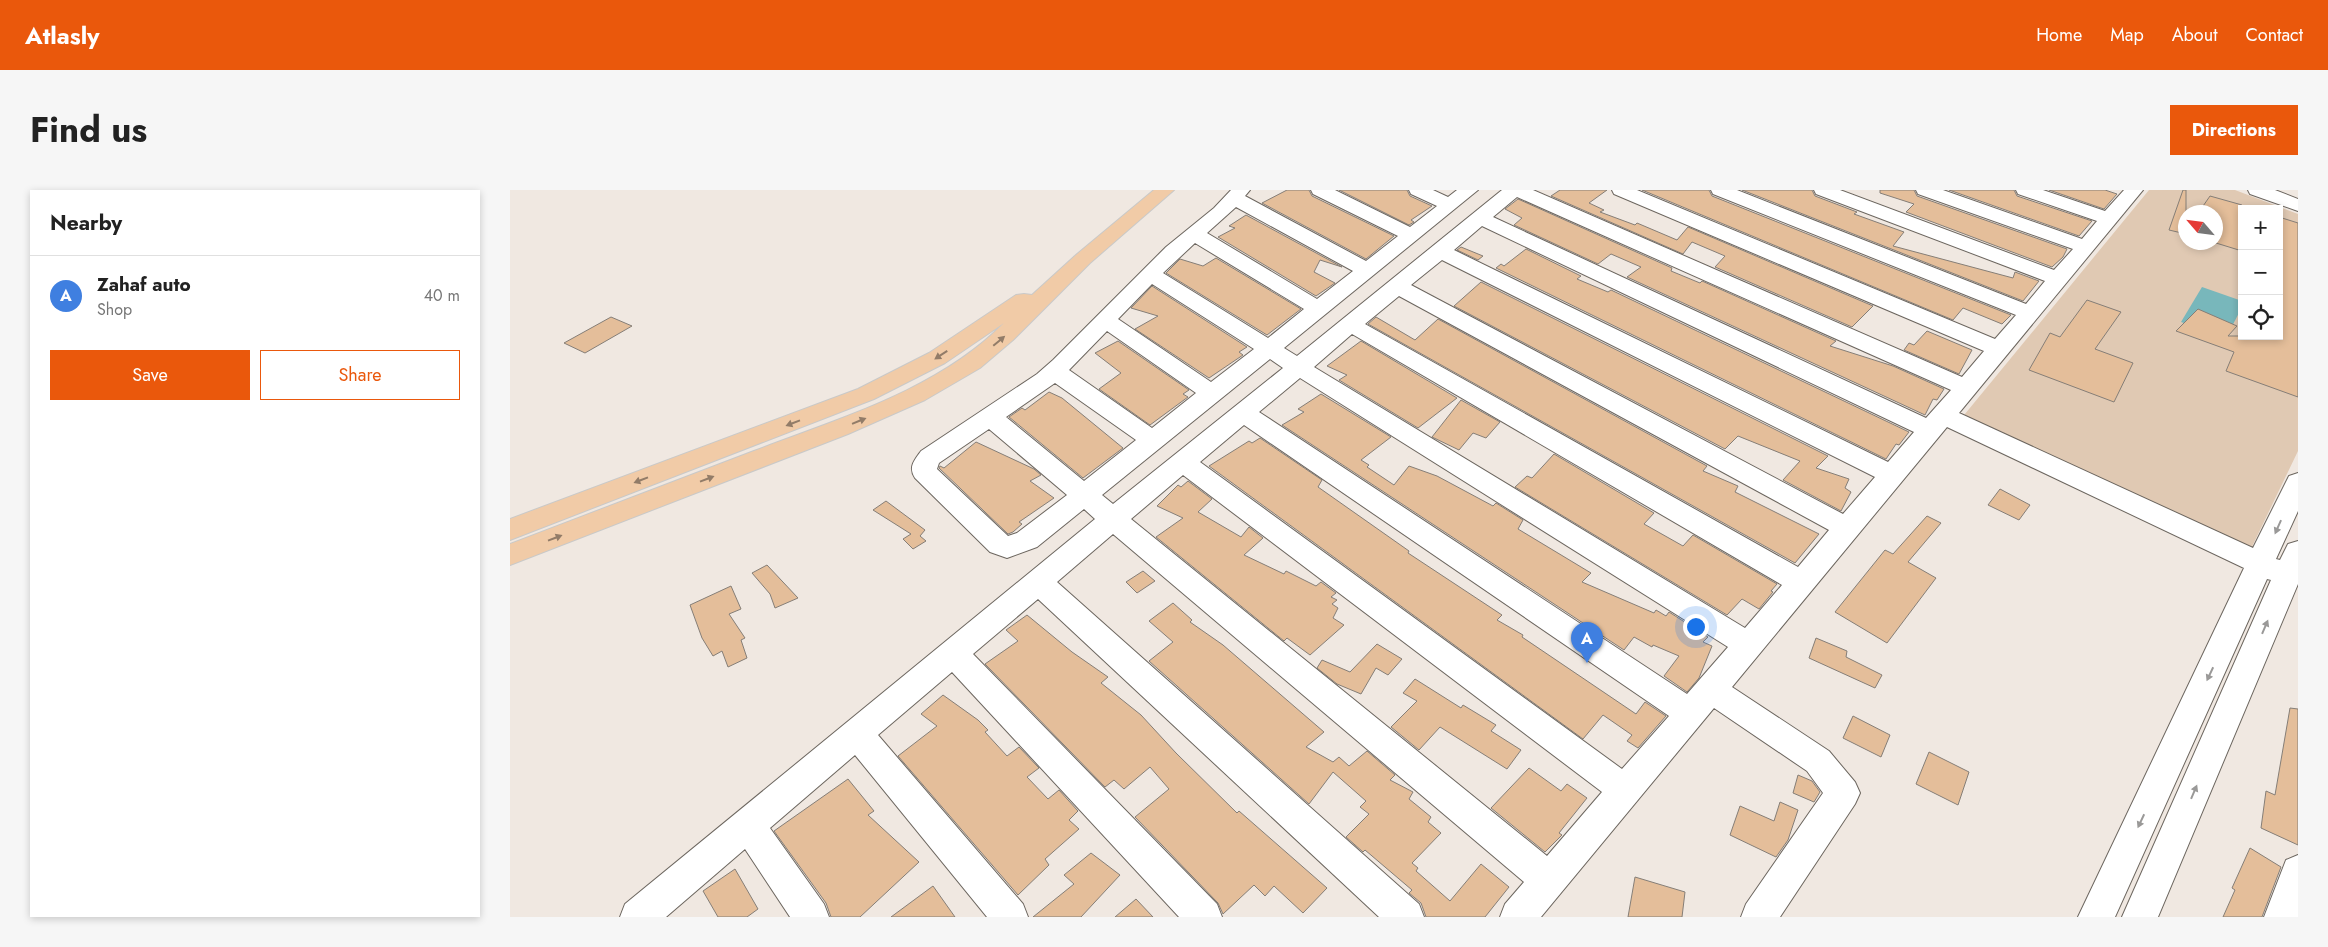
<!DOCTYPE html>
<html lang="en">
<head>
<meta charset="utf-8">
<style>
	:root { --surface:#fff; --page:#f6f6f6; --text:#222; --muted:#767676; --line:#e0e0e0; --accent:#ea580c }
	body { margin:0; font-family:Jost,sans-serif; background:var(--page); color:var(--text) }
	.controls { position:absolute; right:15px; top:15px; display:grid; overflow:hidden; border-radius:0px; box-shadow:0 2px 8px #0003 }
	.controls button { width:45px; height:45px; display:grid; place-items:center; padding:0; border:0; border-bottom:1px solid var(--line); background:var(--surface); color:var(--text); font:25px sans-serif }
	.compass { position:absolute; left:1668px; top:15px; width:45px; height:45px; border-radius:50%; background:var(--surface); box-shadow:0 2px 8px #0003; rotate:298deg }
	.you { position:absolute; left:1185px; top:436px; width:18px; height:18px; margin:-12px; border:4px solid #fff; border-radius:50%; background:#1a73e8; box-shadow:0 0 0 8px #1a73e833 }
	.badge { display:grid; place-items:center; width:32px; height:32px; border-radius:50%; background:var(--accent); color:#fff; font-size:16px; font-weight:700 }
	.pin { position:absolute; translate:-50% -41px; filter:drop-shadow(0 1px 2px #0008) }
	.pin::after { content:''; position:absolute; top:26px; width:18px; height:15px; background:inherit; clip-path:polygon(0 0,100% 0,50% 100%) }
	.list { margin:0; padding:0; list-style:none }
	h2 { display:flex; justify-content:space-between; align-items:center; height:65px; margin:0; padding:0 20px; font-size:21px }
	h2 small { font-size:16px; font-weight:400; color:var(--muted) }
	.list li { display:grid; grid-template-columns:32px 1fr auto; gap:15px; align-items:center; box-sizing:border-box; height:80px; padding:0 20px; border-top:1px solid var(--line) }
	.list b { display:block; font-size:19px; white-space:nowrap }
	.list p { margin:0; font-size:16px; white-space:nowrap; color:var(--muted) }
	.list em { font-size:16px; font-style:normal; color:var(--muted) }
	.actions { display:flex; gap:10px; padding:15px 20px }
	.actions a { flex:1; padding:11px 0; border:1px solid var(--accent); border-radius:0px; text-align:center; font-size:18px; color:var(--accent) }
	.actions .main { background:var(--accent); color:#fff }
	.icon { flex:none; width:28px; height:28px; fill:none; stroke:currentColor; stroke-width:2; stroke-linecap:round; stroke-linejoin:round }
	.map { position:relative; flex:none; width:1788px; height:727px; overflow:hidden; border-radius:0px }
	header { display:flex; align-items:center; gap:30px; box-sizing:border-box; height:70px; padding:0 25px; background:var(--accent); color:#fff }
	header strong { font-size:24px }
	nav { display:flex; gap:28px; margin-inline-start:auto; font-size:18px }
	.intro { display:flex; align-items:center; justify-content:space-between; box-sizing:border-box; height:120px; padding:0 30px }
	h1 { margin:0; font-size:35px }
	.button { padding:12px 22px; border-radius:0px; background:var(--accent); color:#fff; font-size:18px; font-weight:700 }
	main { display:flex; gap:30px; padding:0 30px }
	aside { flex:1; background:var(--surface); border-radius:0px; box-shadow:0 2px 8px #0003 }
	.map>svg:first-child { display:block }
	.green { fill:#e0c9b3; fill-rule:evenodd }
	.water { fill:#78b7bb }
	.building { fill:#e4be9a; stroke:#857e77 }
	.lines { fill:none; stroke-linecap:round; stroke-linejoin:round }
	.minor-casing { stroke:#6c665f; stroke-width:2 }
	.major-casing { stroke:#c9c9c8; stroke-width:2 }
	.minor { fill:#fff; fill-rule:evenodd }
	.major { fill:#f1cba7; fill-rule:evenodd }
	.oneway { fill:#927c68 }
	.oneway2 { fill:#9a9998 }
</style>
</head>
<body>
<header>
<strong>Atlasly</strong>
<nav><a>Home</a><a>Map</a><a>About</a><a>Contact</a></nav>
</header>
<div class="intro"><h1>Find us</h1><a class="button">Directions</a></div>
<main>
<aside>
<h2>Nearby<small></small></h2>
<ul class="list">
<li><span class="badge" style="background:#3f7fe0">A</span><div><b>Zahaf auto</b><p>Shop</p></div><em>40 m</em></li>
</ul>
<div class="actions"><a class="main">Save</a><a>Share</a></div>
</aside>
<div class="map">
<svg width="1788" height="727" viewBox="0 0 1788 727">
	<rect width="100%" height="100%" fill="#f0e8e1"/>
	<path class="green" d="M1639,0H1725L1788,24V261L1738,365L1450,230ZM1732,19H1769V146H1732ZM1676,22H1706V52H1676Z"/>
	<path class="water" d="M1692,97L1732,111V117L1716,148L1671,132Z"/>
	<path class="building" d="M777,0H799L802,6L884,46L856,69L752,13Z
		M829,0H897L900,6L922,16L901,30L904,32L899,35Z
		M1050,0H1097L1079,13L1094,20L1090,22L1125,35L1127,33L1167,50L1178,37L1363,116L1342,137L1205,77L1215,66L1182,52L1173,64L1041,6Z
		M1132,0H1199L1202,6L1501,125L1492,134L1453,118L1443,130Z
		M1232,0H1302L1305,6L1347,22L1344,24L1394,42L1383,56L1503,88L1505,82L1529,91L1513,111Z
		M1370,0H1404L1407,6L1557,59L1553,67L1542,77L1396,22L1404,14L1370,3Z
		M1439,0H1504L1507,6L1582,31L1569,46Z
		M1539,0H1595L1607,4L1594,19Z
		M1673,0H1676V44L1659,40Z
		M1700,6L1732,15V61L1706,53V22L1691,19Z
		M1008,9L1162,78L1161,81L1190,93L1192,91L1326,151L1320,156L1383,176L1434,199L1427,210L1423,209L1415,225L1117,87L1131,77L1101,64L1088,74L1004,35L1012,28L995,19Z
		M736,25L832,77L810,70L804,82L825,93L806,106L708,47L725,38L719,36Z
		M1769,27L1788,33V207L1716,181L1724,162L1666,141L1688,119L1727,136L1718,146H1769Z
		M951,57L973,66L968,70L947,60Z
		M1016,59L1071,86L1067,89L1098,102L1101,100L1399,242L1389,255L1386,254L1376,269L986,78L991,74L994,76Z
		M706,68L791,119L757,145L656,83L670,69L693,76Z
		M971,92L1318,266L1306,278L1339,289L1335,298L1341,302L1331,321L1273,290L1290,271L1228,246L1215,259L944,116Z
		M642,96L737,157L729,162L733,165L699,188L625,139L648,126L621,118Z
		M1577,110L1611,122L1585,159L1623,173L1604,212L1519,180L1540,143L1550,147Z
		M101,127L122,136L75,163L54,153Z
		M866,127L905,150L928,129L1197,276L1193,281L1228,296L1225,302L1309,344L1285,373L858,134Z
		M1417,141L1462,160L1449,184L1394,160L1399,153L1404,155Z
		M608,151L679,200L673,204L678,207L640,235L589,199L611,183L585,163Z
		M851,151L947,208L908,238L829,190L837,185L817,176Z
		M539,202L552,208L613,258L573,288L499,227L512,218L515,220Z
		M811,204L881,247L851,270L859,275L857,277L884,295L899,276L927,286L983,316L986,313L1013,330L1008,339L1081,383L1072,392L1144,423L1146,420L1156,426L1159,422L1198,447L1193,452L1202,456L1189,488L1177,502L1154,486L1169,466L1143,455L1142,457L1124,447L1114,460L772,235L794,222L788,219Z
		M951,210L990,232L976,248L963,243L949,260L922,247Z
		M750,248L812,290L808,297L899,361L898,363L992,425L987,430L1013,445L1012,447L1126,524L1135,512L1156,526L1128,558L1117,551L1122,545L1093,525L1073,549L699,276L739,251L742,253Z
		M466,252L524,279L531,285L520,291L544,308L509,332L512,334L503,342L498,344L429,278L430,276L434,278Z
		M1044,264L1144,323L1134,334L1173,356L1183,345L1267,394L1261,401L1263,402L1249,419L1232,409L1217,425L1005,297L1017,286L1022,288Z
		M678,291L702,309L688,322L731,347L739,337L753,348L734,365L774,384L776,381L806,396L811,392L826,403L821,407L827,410L822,414L828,418L823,428L834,435L800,465L777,448L774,451L646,347L673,328L647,316L668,295L671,297Z
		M1490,299L1520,315L1509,330L1478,315Z
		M376,311L415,340L410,346L416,351L403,359L393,349L401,344L363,320Z
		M1417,326L1431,333L1398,372L1426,388L1377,453L1325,422L1375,360L1383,364Z
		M257,375L288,408L265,418L260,404L242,383Z
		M633,381L645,391L627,403L616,392Z
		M221,396L231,419L219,424L235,448L231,450L237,468L218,477L212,461L203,466L192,448L180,415Z
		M663,413L682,430L680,432L713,455L814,542L796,557L823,572L829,567L839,576L857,561L885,585L880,590L903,602L899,609L921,627L918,632L931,643L902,673L908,678L906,681L940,711L971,674L999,697L975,727H916L911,713L899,703L902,700L855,660L853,662L836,647L859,624L850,617L856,611L823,582L799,614L639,471L663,452L639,431Z
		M517,425L562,462L598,487L591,493L631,525L666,563L727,623L729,621L817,698L793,723L764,696L755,706L744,695L713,724L708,713L625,627L659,599L640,577L614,599L604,590L595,597L475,474L508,451L496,440Z
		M1306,448L1337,461L1336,467L1372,485L1365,498L1299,468Z
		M867,454L892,469L878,485L866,478L851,504L827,494L807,478L812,470L840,482Z
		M905,489L951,518L953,515L986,535L981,541L1011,560L997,579L930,537L909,560L881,537L907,511L893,503Z
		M433,505L468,530L478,540L475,542L497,566L509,557L529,578L517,587L538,609L549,600L568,621L559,630L569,639L535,669L539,675L508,705L388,566L427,536L411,524Z
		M1780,518L1788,519V655L1751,638L1756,601L1765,605Z
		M1343,526L1380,545L1371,567L1333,548Z
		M1419,562L1459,582L1448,615L1406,594Z
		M1019,578L1051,601L1057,594L1077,608L1049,643L1052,645L1035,662L981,618Z
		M1288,585L1302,591L1310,602L1304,612L1283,603Z
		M338,589L364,621L358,625L409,672L350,727H321L316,713L264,641Z
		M1270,612L1288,620L1278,650L1266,667L1220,645L1230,616L1264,631Z
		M1740,658L1771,677L1752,727H1713L1725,700L1722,698Z
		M581,663L610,685L571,727H523L564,694L554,685Z
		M225,679L248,719L237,727H208L193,701Z
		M1125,687L1175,702L1172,727H1118Z
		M423,696L445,727H381Z
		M626,709L643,727H605Z"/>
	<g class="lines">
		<defs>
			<path id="minor" d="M721,0H740L735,6L856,71L888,46L803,4L801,0H825L900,37L927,16L901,4L899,0H923L938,7L947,0H968L774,158L787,166L992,0H1023L1452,187L1474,161L1104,4L1102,0H1127L1485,149L1506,125L1203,4L1201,0H1227L1516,114L1535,91L1306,4L1304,0H1330L1544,80L1563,59L1408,4L1406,0H1433L1572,49L1587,31L1508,4L1506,0H1533L1595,21L1614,0H1633L1449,223L1743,358L1779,286L1788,283V321L1766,369L1770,370L1778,354L1788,351V394L1648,727H1612L1761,390L1757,389L1605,727H1568L1734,378L1437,237L1222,497L1319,561L1345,592L1350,603L1345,614L1270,727H1231L1236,714L1313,603L1297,581L1204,518L1031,727H990L995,714L1014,692L603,344L547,392L909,714L914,727H869L528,409L463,464L707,714L712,727H669L442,482L368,545L513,714L518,727H477L345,565L260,638L314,714L319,727H280L235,659L156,727H110L115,714L585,329L574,319L527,357L497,368L480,362L405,288C398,277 404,271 411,261L527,184L543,170L656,57L704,18ZM1007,7L1441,200L1416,228L983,27ZM726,17L843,81L807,109L697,43ZM972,36L1404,242L1378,272L944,60ZM685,53L794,119L758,148L653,83ZM932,70L1365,287L1333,324L901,95ZM642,94L744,159L701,192L608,129ZM889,106L1319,340L1288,377L855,134ZM597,141L686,203L642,238L559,180ZM842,144L1272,395L1235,438L804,177ZM760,169L773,178L603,314L592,305ZM790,188L1218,457L1177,504L749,222ZM545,193L626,250L574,291L496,227ZM734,235L1159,526L1112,579L690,272ZM479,239L557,305L507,343L498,346L427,279L429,273ZM673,285L1092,602L1037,666L621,329Z
				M1738,0H1765L1788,9V21L1740,4Z
				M1788,665V727H1754L1776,670Z"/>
			<path id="major" d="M644,0H664L580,73L503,150L470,178L415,210L338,244L0,375V354C81,323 163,292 244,261C330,228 428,200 494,133L435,173L364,209L0,350V329L348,199L419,163L506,105L514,104L522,105L566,65Z"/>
		</defs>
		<use href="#minor" class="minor-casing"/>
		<use href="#major" class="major-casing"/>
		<use href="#minor" class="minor"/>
		<use href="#major" class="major"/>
	</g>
	<defs><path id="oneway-solid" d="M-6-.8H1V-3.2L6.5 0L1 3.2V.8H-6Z" transform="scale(1.25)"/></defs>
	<g class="oneway">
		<use href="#oneway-solid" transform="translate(489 151) rotate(-40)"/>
		<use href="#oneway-solid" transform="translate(431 165) rotate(147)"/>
		<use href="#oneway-solid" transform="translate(349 231) rotate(-22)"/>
		<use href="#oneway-solid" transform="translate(283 233) rotate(159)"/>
		<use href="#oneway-solid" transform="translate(197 289) rotate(-21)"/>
		<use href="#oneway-solid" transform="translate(131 290) rotate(159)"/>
		<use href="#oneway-solid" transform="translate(45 348) rotate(-21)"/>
	</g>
	<g class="oneway2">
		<use href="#oneway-solid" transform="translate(1768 337) rotate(114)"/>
		<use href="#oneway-solid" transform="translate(1755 437) rotate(-67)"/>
		<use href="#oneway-solid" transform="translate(1700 484) rotate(115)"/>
		<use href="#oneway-solid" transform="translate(1684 602) rotate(-67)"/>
		<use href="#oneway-solid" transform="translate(1631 631) rotate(115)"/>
	</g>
</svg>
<div class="controls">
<button>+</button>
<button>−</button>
<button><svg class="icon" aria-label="locate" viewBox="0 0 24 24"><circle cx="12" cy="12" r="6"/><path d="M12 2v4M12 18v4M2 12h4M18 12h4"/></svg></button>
</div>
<svg class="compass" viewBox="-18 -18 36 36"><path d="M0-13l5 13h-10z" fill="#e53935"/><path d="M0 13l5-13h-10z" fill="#767676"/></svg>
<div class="you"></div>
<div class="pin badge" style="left:1077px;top:473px;background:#3f7fe0">A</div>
</div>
</main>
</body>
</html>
